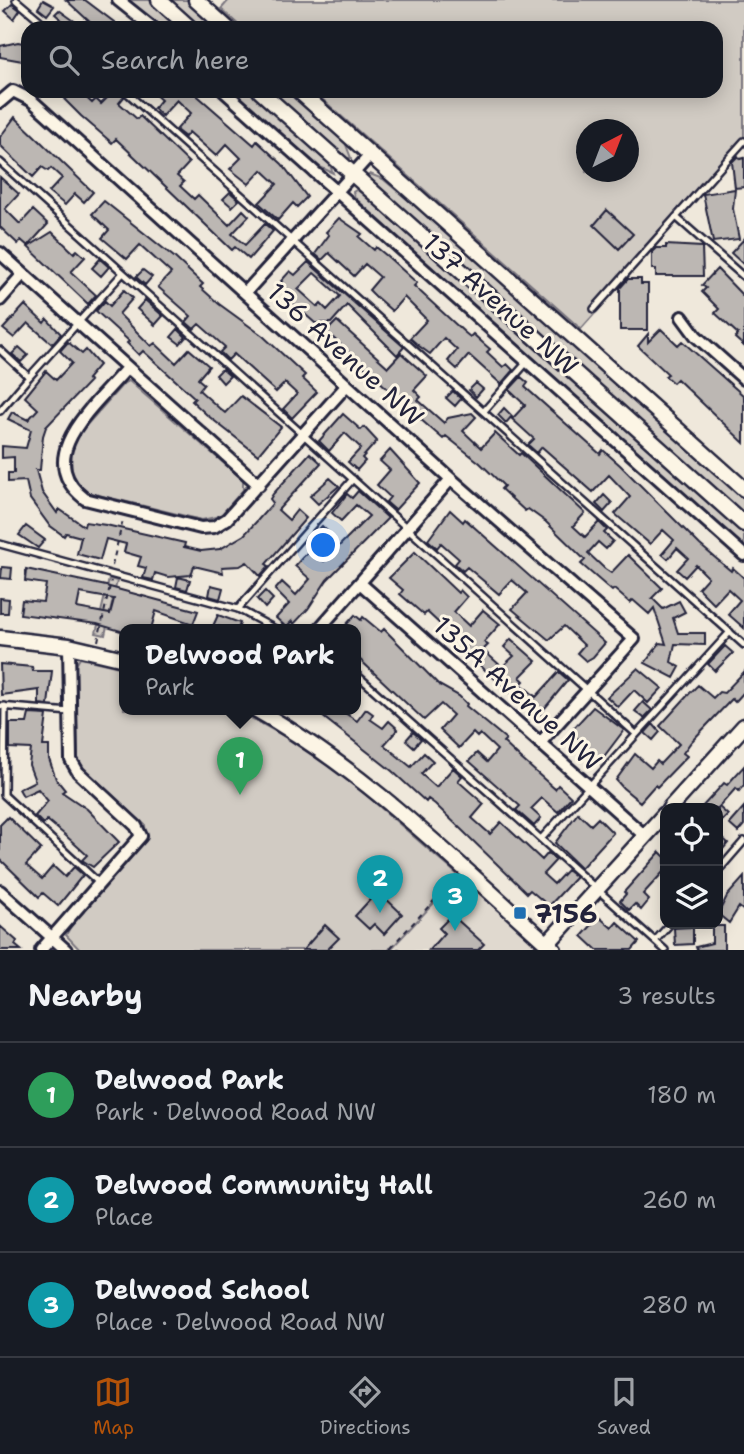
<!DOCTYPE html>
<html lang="en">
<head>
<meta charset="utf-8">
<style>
	:root { --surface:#171b24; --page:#242831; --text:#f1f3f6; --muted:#9ea1a6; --line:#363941; --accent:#b45309 }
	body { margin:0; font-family:"Shantell Sans",sans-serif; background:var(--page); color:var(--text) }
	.controls { position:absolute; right:21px; bottom:21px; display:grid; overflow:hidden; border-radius:14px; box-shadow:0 4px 18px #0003 }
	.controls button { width:63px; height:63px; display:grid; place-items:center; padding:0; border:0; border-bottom:2px solid var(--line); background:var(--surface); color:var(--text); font:35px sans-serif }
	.compass { position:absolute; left:576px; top:119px; width:63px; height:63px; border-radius:50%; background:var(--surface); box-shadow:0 4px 18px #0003; rotate:42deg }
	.you { position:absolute; left:324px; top:546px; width:24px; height:24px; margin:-18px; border:5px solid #fff; border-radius:50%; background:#1a73e8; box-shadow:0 0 0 10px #1a73e833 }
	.badge { display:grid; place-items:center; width:46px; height:46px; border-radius:50%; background:var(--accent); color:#fff; font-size:23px; font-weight:700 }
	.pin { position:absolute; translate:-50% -58px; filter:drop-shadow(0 2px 4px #0008) }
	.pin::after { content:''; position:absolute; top:37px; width:24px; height:21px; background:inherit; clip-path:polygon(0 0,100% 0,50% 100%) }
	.popup { position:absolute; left:119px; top:624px; width:242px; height:91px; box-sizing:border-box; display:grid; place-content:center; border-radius:14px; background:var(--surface); filter:drop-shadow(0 2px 5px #0005); font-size:23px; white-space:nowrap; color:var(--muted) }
	.popup b { font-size:26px; color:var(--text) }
	.popup::after { content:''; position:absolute; left:50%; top:100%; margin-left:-14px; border:14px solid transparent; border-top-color:var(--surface) }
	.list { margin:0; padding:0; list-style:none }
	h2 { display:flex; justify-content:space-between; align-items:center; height:91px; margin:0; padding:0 28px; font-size:30px }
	h2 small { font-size:23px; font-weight:400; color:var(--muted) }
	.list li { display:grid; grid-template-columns:46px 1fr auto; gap:21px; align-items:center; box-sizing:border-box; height:105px; padding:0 28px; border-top:2px solid var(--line) }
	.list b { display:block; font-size:26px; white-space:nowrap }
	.list p { margin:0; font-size:23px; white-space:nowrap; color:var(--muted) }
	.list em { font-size:23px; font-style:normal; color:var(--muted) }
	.icon { flex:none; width:38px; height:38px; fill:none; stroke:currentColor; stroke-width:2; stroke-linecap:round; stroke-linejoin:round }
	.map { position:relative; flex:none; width:744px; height:950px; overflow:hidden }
	.search { position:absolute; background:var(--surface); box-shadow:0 4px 18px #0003; left:21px; right:21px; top:21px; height:77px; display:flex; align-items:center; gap:18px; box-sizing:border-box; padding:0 24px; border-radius:21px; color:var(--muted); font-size:26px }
	.sheet { height:406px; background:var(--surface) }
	nav { display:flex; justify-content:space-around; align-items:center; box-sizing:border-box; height:98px; border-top:2px solid var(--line); background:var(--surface); font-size:19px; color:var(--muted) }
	nav a { display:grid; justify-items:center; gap:4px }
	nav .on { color:var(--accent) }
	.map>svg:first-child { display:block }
	.built { fill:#e0d9cf }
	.green { fill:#d1cbc3; stroke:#7a767f; stroke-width:2; fill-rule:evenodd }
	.building { fill:#bcb7b3; stroke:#22223b; stroke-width:2; fill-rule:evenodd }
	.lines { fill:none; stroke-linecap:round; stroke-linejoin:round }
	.lane-casing { stroke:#22223b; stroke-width:10 }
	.street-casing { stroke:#22223b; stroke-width:16 }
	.secondary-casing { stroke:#22223b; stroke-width:19 }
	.path { stroke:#22223b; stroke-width:2; stroke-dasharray:5 5; stroke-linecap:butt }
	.lane { stroke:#fcf5e5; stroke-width:5 }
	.street { stroke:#fcf5e5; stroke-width:10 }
	.secondary { stroke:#fcf5e5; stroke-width:14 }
	.poi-dot { fill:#1f6fb2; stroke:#fcf5e5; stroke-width:2.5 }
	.labels { text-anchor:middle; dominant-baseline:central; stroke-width:6; stroke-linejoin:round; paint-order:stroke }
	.street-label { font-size:26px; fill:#22223b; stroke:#fcf5e5 }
	.poi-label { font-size:26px; font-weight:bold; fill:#22223b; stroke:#fcf5e5; text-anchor:start }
</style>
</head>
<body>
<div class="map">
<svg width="744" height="950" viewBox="0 0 744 950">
	<rect width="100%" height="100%" fill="#efe8db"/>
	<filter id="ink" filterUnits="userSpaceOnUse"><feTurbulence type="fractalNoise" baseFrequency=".0143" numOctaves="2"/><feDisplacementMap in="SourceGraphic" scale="14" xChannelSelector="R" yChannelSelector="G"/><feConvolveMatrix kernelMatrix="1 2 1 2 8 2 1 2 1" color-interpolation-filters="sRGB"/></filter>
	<g filter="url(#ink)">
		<path class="built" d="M459,876L541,950H390Z"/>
		<path class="green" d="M125,0H150L181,28H161Z
			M169,0H190L221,28H200Z
			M229,0H744V146L581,329L313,91H716V28H242L221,9ZM586,130H628V172H586Z
			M233,91H251L328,160L333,173L320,167Z
			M270,91H291L343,137L351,158H346Z
			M370,174L383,179L486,265L744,496V516L367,177Z
			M356,190L366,194L744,533V548L355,198L353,192Z
			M129,381L243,480V490L220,516L202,520L86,492L72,477L71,447L76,437L124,383Z
			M109,579L117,581L105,635L96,633Z
			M80,658L124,668V709H235L282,735L349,780L459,876L390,950H80L66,935L71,926L146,840L145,825L84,769L78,759L76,665Z"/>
		<path class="building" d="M43,0L54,6L47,15L38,8Z
			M66,0H85L122,28H87L91,23Z
			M12,4L20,10L14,19L5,11Z
			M59,10L84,28H71L55,14Z
			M18,42L28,44V62L0,57V46Z
			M64,91H79L92,103L96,99L101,104L114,91H120L124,97L119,103L137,119L140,116L189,163L177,176L184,182L180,186L194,199L198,195L229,225L243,210L249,216L232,234L245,245L265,224L273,231L249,259L235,247L232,250L116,139L112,143L81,116L65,100L69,96Z
			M151,91H192L254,145L257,141L282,164L307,197L297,207L293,203L278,220L259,203L277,184L262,170L249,184L230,169L241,158L227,144L216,156L189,132L185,137L176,130L191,113L177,100L162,116L154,108L161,100Z
			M15,117L93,192L84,202L75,194L65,205L49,192L62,178L51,168L48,171L42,167L33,177L0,145V137Z
			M738,156L740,159L744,158V187L735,188L732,162Z
			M0,177L19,194L5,209L20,224L33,210L48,224L28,246L21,240L18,244L0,227Z
			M735,189L733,209L739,239L713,242L703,194Z
			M230,192L239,200L232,207L223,199Z
			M104,201L174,257L203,284L200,287L219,304L263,336L305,375L302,378L317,392L292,418L283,409L297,394L285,383L276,392L234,354L228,360L220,352L225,347L199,324L194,329L186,322L191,316L158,287L171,273L140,245L127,259L102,238L109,230L92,214Z
			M607,210L633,234L619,249L594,225Z
			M339,218L362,234L359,237L374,250L376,247L387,256L417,283L414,286L464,332L470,337L473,334L483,343L490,349L487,352L503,367L507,364L513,370L501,384L469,355L457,369L448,361L457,350L444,338L430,354L419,346L410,338L427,320L404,297L392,311L376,297L369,290L380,277L365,264L354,276L329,253L322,260L315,254L329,235L326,232Z
			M52,232L74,253L77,250L85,257L71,272L96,295L88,304L28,247Z
			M744,239V265L731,253Z
			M666,245L702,247L703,276H656V269H652V252L656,248H666Z
			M100,259L109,267L101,276L92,268Z
			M308,262L404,347L397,355L347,305L331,323H315L291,302L294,299L281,281L290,271L295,275ZM314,273L340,296L327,310L321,304L318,307L298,289Z
			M717,269L744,297V346L735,338L738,334L715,313L719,309L702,292L706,288L702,285Z
			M143,270L152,277L145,285L136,277Z
			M628,279H641V284H648V330H620V288Z
			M124,290L133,298L119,314L151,346L155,343L176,363L189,349L209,366L198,379L204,384L199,390L219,408L225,413L241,396L281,427L258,455L207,415L192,401L195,398L143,351L139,355L127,343L129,341L96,311L105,301L110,306Z
			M145,300L163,316L155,325L137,309Z
			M25,305L44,323L47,319L61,334L52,344L28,323L14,338L3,329Z
			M337,321L388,367L401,353L427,376L414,390L421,397L418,400L444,423L448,418L472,413L476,417L463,431L481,448L495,433L519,455L521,453L585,513L573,526L585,537L599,522L607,530L604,533L613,541L606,549L598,542L588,553L605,569L611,573L628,555L662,588L652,598L663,609L679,601L685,612L673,618L678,633H705V645L675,644L671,662L680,667L674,678L645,663L660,643L666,644L654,608L649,614L633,600L630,603L614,589L612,591L581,564L585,560L546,522L528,509L525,511L501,489L504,486L480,463L446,436L443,439L419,418L331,336L327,331Z
			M178,329L186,337L180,344L171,337Z
			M661,329L678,345L682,341L744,396V443L677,379L673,383L665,376L668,374L638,346L648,334V342Z
			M68,342L82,354L86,350L99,365L87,379L90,381L46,427L43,436L40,470H36L42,492L57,513L59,509L84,526L85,522L106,525L185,543L184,547L201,551L220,549L244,535L257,521L273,503L270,499L273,494L310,453L321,463L278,510L289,520L297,510L306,518L266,564L269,566L260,576L247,562L240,566L222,567L223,573L194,566L191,575L168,577L155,573L153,580L143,578L146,568L138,566L141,557L124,552L126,544L106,539L100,560L77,554L81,537L66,533L64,536L49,525L30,499L26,481L8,482V473H14V457L2,458V446L26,448L31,430L8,419L12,412L28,420L38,409L25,397L46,371L56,380L72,363L60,351Z
			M19,347L28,355L21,362L12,354Z
			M222,369L230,376L223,383L216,375Z
			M521,377L528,383L525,387L600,454L603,450L620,465L700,545L731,571L733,568L744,578V628L728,614L740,600L728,589L714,604L698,588L708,577L696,565L685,577L677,570L688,558L677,548L668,559L662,554L674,540L663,530L650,544L615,514L630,497L609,475L593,492L542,447L537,453L528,445L534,439L512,419L525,405L509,390Z
			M476,383L483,389L476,397L469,390Z
			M453,391L461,399L455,406L446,398Z
			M504,408L512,416L506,423L498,415Z
			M343,414L361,430L364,427L377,441L362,458L365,461L357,470L348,462L361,448L345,433L329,451L319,441Z
			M390,450L420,483L395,510L386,502L390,497L377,485L390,470L380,461Z
			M330,478L339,486L318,504L310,496Z
			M358,491L388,518L327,580L308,609L294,624L292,621L286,627L276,618L289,604L275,590L282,582L296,595L310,579L295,566L302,558L311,549L324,561L369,516L356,505L341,521L332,513L347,494L352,498Z
			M604,495L612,503L604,512L596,504Z
			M450,510L463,522L465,519L605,643L593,657L586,661L577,653L584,645L564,626L549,640L512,609L527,593L512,580L499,594L467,567L463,571L455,564L459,559L441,543L437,548L428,540Z
			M26,526L45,540L38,548L19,535Z
			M322,526L329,533L321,542L313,535Z
			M415,552L458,593L460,590L467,597L454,612L469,626L483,610L500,624L484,642L488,645L483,650L502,667L514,656L504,647L511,639L536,661L520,677L524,681L521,684L536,697L559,672L568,680L540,714L528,703L525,706L464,651L467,648L456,638L459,635L444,622L441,625L427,612L424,615L400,594L403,590L389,578Z
			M2,567L12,568L11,579L1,578Z
			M26,569L106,586L198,611L193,624L156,611L151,629H124V632L97,624L20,614L22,600L43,602L46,584L25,581ZM80,593L114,599L110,614L77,608Z
			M178,577L190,580L187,590L176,587Z
			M211,585L223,588L220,599L209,596Z
			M265,591L273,599L265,608L257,599Z
			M0,598L9,599L8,613H0Z
			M218,615L240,623L238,629L213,626Z
			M355,615L361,620L363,617L381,632L384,629L439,685L459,696L467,704L466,706L506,739L503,742L519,757L555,789L558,785L571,797L558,812L542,798L531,809L541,818L534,826L516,810L520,806L469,761L477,753L487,762L497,750L480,734L477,737L473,733L459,748L440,730L453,715L441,704L424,720L355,655V629L346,625Z
			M725,646L733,653L715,671L708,664Z
			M0,664L32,667L33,671H52L48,705L39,704V690L1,695Z
			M638,668L662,688L648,703L634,690L618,707L607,697Z
			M744,672V692L735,702L732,699L691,742L683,753L687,756L657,787L655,785L640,802L623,788L616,780L635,754L651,768L657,761L660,764L679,744L660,726L689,694L698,685L713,698L719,692L724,693Z
			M643,702L652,710L644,718L635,711Z
			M593,707L624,730L599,763L571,731Z
			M313,709H348L345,713L357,721L366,709L373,714L370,719L383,728L389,721L398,729L384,745L411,767L424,753L433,761L421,774L436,787L453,768L462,776L458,781L484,804L472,818L490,834L501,822L542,860L548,853L556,860L543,874L554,884L567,870L576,877L549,906L530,890L527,893L435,804L428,799L426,802L392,771Z
			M29,714L47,715L43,746H49V759L56,779L65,790L62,792L87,809L119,842L93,867L82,860L87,855L65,835L47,820L43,824L35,816L48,801L38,789L23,796L19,789L35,781L29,765L31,749L10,748V723H27Z
			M653,724L660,732L653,740L645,733Z
			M413,732L421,739L414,747L406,740Z
			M744,766V785L739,791L736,788L719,807L728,815L722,821L718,817V808H701L724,783L727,785Z
			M744,807V825L738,832L729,824Z
			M578,813L591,825L598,818L613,833L581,868L555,843Z
			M8,817L41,849L26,865L42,879L53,866L65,877L74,867L83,875L58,906L43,893L39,897L0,859V825Z
			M718,834L728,843L718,855Z
			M660,852L665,857V870L643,894L649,900L641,910L635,904L629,910L620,901L626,894L624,892Z
			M744,877V911L739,907L729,923L718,914L727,896Z
			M378,891L402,914L384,934L374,924L369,929L355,916Z
			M452,915L484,944L478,950H429L444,933L439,928Z
			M599,917L612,928L617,922L639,942L632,950H597L582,936Z
			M325,925L339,938L327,950H303Z
			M0,926L17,941L15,945L21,950H0Z
			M712,926H724V950H697L696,947L712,943Z
			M693,927V944L675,945L674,928Z"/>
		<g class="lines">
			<defs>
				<path id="lane" d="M16,0L49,28
					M125,91L744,645
					M0,162L636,734
					M676,217L744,277
					M594,309L744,141
					M0,350L29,377L123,273
					M0,411L29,377
					M484,411L528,361
					M0,544L238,609L275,629
					M238,609L353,479
					M356,674L665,950
					M0,706L70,712
					M5,706L4,795L99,883
					M541,839L730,632
					M718,871L744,841
					M655,941L670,924"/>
				<path id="street" d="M118,0L153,28
					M224,91L744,555
					M0,102L13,91L31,100L451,479L634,639L540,743
					M0,253L259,485
					M245,293L371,154
					M0,300L23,274
					M682,317L696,336L744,379
					M127,368C97,404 30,456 85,499L201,528L214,527L227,519L347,385
					M360,583L645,836
					M319,629L451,479
					M0,891L66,950
					M41,950L141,836L136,826L78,772L71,760L69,646"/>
				<path id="secondary" d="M159,0L190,28
					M196,0L227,28
					M260,91L744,524
					M299,91L744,489
					M0,638L69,646L124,659
					M255,709C367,772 459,865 554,950
					M670,808L744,726
					M547,944L665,814"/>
			</defs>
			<use href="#lane" class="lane-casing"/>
			<use href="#street" class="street-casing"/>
			<use href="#secondary" class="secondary-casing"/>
			<path class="path" d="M112,566L123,520
				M98,641L111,581
				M391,947L455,878
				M389,950L391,947L401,950"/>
			<use href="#lane" class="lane"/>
			<use href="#street" class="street"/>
			<use href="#secondary" class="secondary"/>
		</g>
	</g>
	<rect class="poi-dot" x="513" y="906" width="14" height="14" rx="3.5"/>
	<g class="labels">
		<g class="street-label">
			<text transform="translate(501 304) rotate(42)">137 Avenue NW</text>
			<text transform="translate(346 354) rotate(42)">136 Avenue NW</text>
			<text transform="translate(518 693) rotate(42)">135A Avenue NW</text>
		</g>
		<g class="poi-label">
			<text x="534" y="913">7156</text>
		</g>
	</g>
</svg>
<div class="controls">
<button><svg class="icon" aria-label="locate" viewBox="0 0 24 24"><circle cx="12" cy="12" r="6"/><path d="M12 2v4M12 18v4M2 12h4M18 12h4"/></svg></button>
<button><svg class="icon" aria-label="layers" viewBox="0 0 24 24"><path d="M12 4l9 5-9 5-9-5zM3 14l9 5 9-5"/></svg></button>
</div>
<svg class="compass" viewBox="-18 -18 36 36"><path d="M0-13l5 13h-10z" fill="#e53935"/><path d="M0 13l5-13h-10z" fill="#9ea1a6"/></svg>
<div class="you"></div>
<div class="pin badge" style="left:240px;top:795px;background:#2e9e5b">1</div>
<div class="popup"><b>Delwood Park</b>Park</div>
<div class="pin badge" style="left:380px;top:913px;background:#0f9aa8">2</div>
<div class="pin badge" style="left:455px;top:931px;background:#0f9aa8">3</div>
<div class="search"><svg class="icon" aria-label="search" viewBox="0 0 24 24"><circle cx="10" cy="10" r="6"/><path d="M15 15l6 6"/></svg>Search here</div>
</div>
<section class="sheet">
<h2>Nearby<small>3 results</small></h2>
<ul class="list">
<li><span class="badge" style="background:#2e9e5b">1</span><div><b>Delwood Park</b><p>Park · Delwood Road NW</p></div><em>180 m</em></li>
<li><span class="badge" style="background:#0f9aa8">2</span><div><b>Delwood Community Hall</b><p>Place</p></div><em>260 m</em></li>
<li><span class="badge" style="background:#0f9aa8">3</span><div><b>Delwood School</b><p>Place · Delwood Road NW</p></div><em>280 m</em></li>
</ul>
</section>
<nav>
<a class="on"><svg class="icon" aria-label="map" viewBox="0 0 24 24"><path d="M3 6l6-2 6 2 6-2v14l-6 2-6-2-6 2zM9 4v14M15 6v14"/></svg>Map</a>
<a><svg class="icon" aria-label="directions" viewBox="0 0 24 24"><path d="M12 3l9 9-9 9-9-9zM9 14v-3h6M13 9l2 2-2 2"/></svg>Directions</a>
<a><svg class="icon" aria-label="saved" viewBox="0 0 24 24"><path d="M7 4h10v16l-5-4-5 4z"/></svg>Saved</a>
</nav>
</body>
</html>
